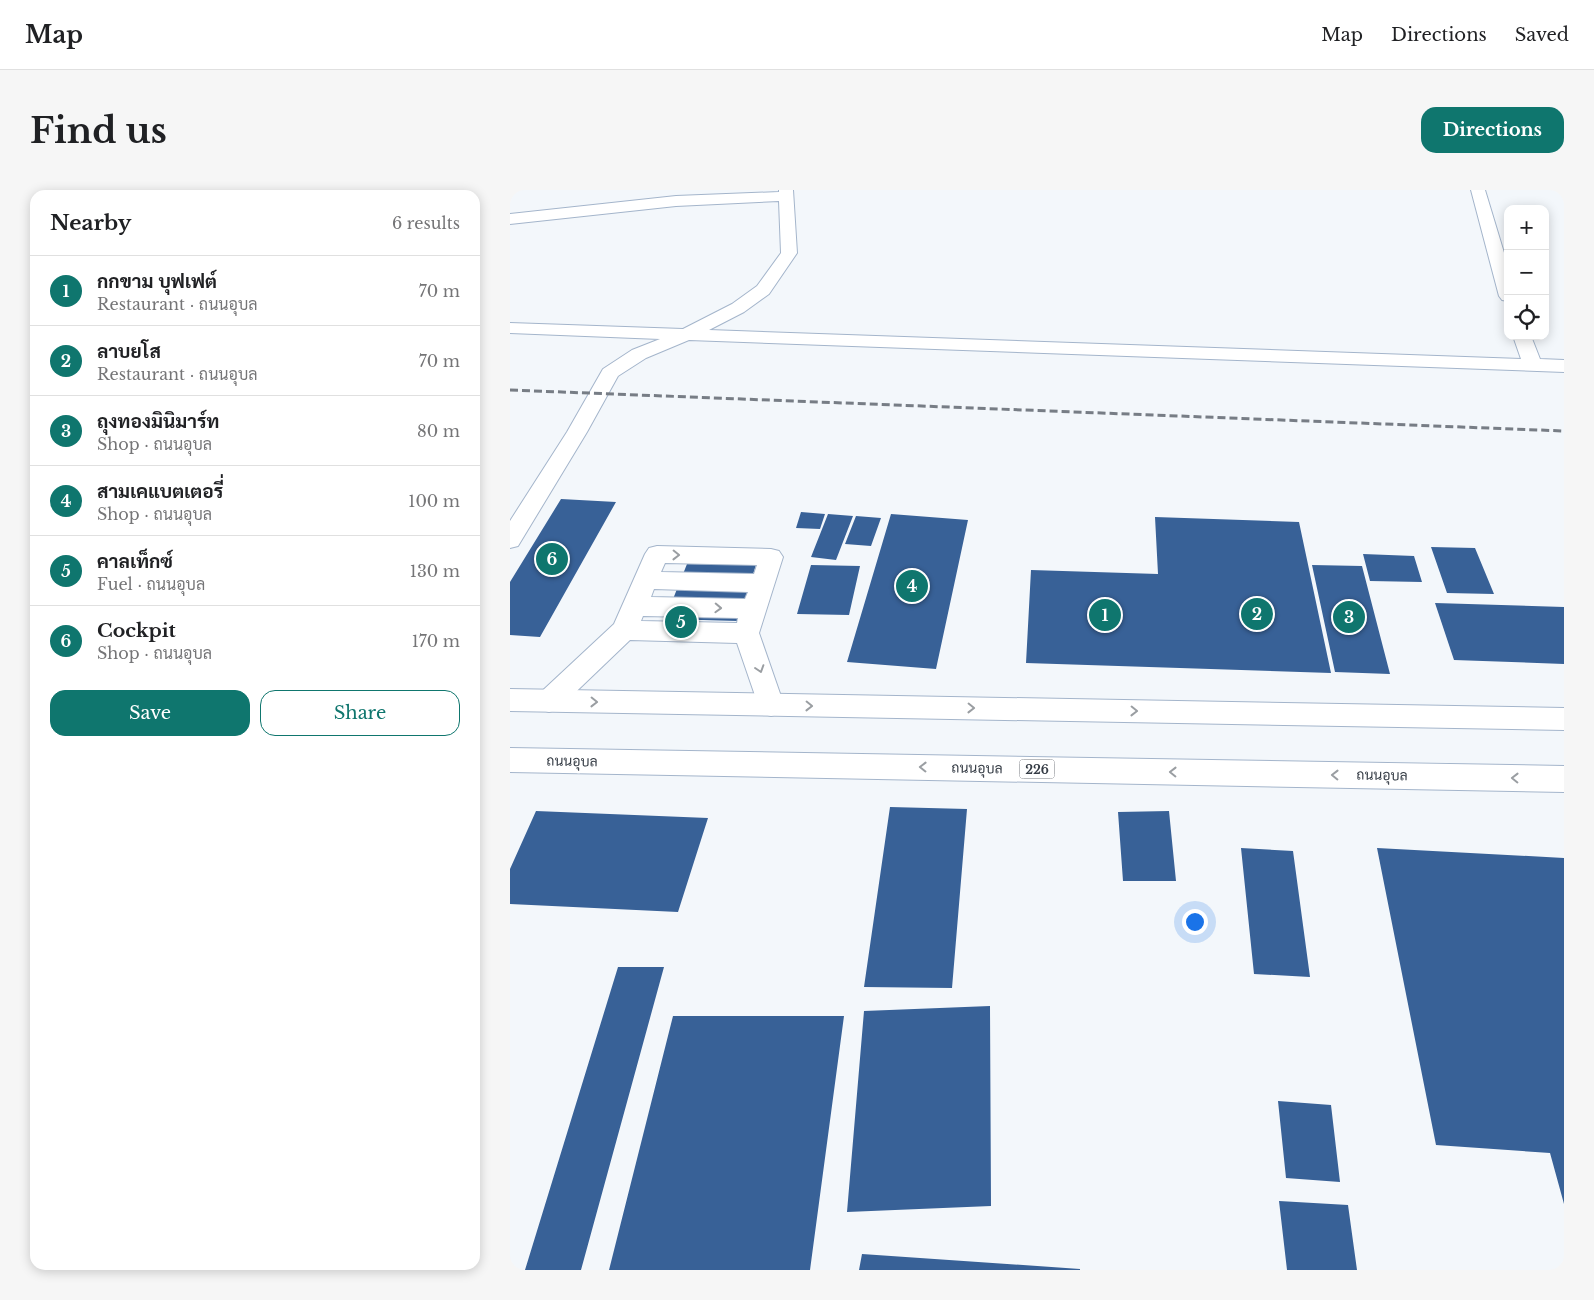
<!DOCTYPE html>
<html lang="en">
<head>
<meta charset="utf-8">
<style>
	:root { --surface:#fff; --page:#f6f6f6; --text:#202124; --muted:#757577; --line:#e0e0e0; --accent:#0f766e }
	body { margin:0; font-family:"Libre Baskerville",Sarabun,serif; background:var(--page); color:var(--text) }
	.controls { position:absolute; right:15px; top:15px; display:grid; overflow:hidden; border-radius:10px; box-shadow:0 2px 12px #0003 }
	.controls button { width:45px; height:45px; display:grid; place-items:center; padding:0; border:0; border-bottom:1px solid var(--line); background:var(--surface); color:var(--text); font:25px sans-serif }
	.you { position:absolute; left:684px; top:731px; width:18px; height:18px; margin:-12px; border:4px solid #fff; border-radius:50%; background:#1a73e8; box-shadow:0 0 0 8px #1a73e833 }
	.badge { display:grid; place-items:center; width:32px; height:32px; border-radius:50%; background:var(--accent); color:#fff; font-size:16px; font-weight:700 }
	.pin { position:absolute; translate:-50% -50%; border:2px solid #fff; box-shadow:0 1px 5px #0006 }
	.list { margin:0; padding:0; list-style:none }
	h2 { display:flex; justify-content:space-between; align-items:center; height:65px; margin:0; padding:0 20px; font-size:21px }
	h2 small { font-size:16px; font-weight:400; color:var(--muted) }
	.list li { display:grid; grid-template-columns:32px 1fr auto; gap:15px; align-items:center; box-sizing:border-box; height:70px; padding:0 20px; border-top:1px solid var(--line) }
	.list b { display:block; font-size:19px; white-space:nowrap }
	.list p { margin:0; font-size:16px; white-space:nowrap; color:var(--muted) }
	.list em { font-size:16px; font-style:normal; color:var(--muted) }
	.actions { display:flex; gap:10px; padding:15px 20px }
	.actions a { flex:1; padding:11px 0; border:1px solid var(--accent); border-radius:15px; text-align:center; font-size:18px; color:var(--accent) }
	.actions .main { background:var(--accent); color:#fff }
	.icon { flex:none; width:28px; height:28px; fill:none; stroke:currentColor; stroke-width:2; stroke-linecap:round; stroke-linejoin:round }
	.map { position:relative; flex:none; width:1054px; height:1080px; overflow:hidden; border-radius:15px }
	header { display:flex; align-items:center; gap:30px; box-sizing:border-box; height:70px; padding:0 25px; background:var(--surface); border-bottom:1px solid var(--line) }
	header strong { font-size:24px }
	nav { display:flex; gap:28px; margin-inline-start:auto; font-size:18px }
	.intro { display:flex; align-items:center; justify-content:space-between; box-sizing:border-box; height:120px; padding:0 30px }
	h1 { margin:0; font-size:35px }
	.button { padding:12px 22px; border-radius:15px; background:var(--accent); color:#fff; font-size:18px; font-weight:700 }
	main { display:flex; gap:30px; padding:0 30px }
	aside { flex:1; background:var(--surface); border-radius:15px; box-shadow:0 2px 12px #0003 }
	.map>svg:first-child { display:block }
	.building { fill:#386197 }
	.lines { fill:none; stroke-linecap:round; stroke-linejoin:round }
	.minor-casing { stroke:#a4b5cb; stroke-width:2 }
	.major-casing { stroke:#a4b5cb; stroke-width:2 }
	.minor { fill:#fff; fill-rule:evenodd }
	.major { fill:#fff; fill-rule:evenodd }
	.rail { stroke:#777d85; stroke-width:3; stroke-dasharray:8 4; stroke-linecap:butt }
	.oneway { stroke:#9a9ea2 }
	.labels { text-anchor:middle; dominant-baseline:central; stroke-width:5; stroke-linejoin:round; paint-order:stroke }
	.shield { fill:#fff; stroke:#72767d; stroke-width:1 }
	.shield-label { font-size:12px; font-weight:bold; fill:#353c45 }
	.street-label { font-size:14px; fill:#353c45; stroke:#fff }
</style>
</head>
<body>
<header>
<strong>Map</strong>
<nav><a>Map</a><a>Directions</a><a>Saved</a></nav>
</header>
<div class="intro"><h1>Find us</h1><a class="button">Directions</a></div>
<main>
<aside>
<h2>Nearby<small>6 results</small></h2>
<ul class="list">
<li><span class="badge">1</span><div><b>กกขาม บุฟเฟต์</b><p>Restaurant · ถนนอุบล</p></div><em>70 m</em></li>
<li><span class="badge">2</span><div><b>ลาบยโส</b><p>Restaurant · ถนนอุบล</p></div><em>70 m</em></li>
<li><span class="badge">3</span><div><b>ถุงทองมินิมาร์ท</b><p>Shop · ถนนอุบล</p></div><em>80 m</em></li>
<li><span class="badge">4</span><div><b>สามเคแบตเตอรี่</b><p>Shop · ถนนอุบล</p></div><em>100 m</em></li>
<li><span class="badge">5</span><div><b>คาลเท็กซ์</b><p>Fuel · ถนนอุบล</p></div><em>130 m</em></li>
<li><span class="badge">6</span><div><b>Cockpit</b><p>Shop · ถนนอุบล</p></div><em>170 m</em></li>
</ul>
<div class="actions"><a class="main">Save</a><a>Share</a></div>
</aside>
<div class="map">
<svg width="1054" height="1080" viewBox="0 0 1054 1080">
	<rect width="100%" height="100%" fill="#f3f7fb"/>
	<path class="building" d="M51,309L106,312L30,447L0,445V392Z
		M291,322L315,324L310,339L286,338Z
		M318,324L343,326L326,370L301,367Z
		M381,324L458,330L426,479L337,472Z
		M346,326L371,328L361,356L335,354Z
		M645,327L789,332L821,483L516,473L521,380L648,384Z
		M921,357L965,358L984,404L937,403Z
		M853,364L904,366L912,392L860,391Z
		M177,374L246,375L228,431L155,429Z
		M301,375L350,376L339,425L287,424Z
		M802,375L852,376L880,484L825,482Z
		M925,413L1054,417V474L944,470Z
		M380,617L457,619L442,798L354,797Z
		M26,621L198,628L168,722L0,714V679Z
		M659,621L666,691H613L608,622Z
		M731,658L783,661L800,787L744,784Z
		M867,658L1054,668V1014L1040,963L926,955Z
		M108,777H154L71,1080H15Z
		M480,816L481,1016L337,1022L354,821Z
		M163,826H334L300,1080H99Z
		M768,911L821,915L830,992L776,988Z
		M769,1011L838,1015L847,1080H777Z
		M352,1064L570,1079V1080H349Z"/>
	<g class="lines">
		<defs>
			<path id="minor" d="M269,0H283L287,63L259,104L234,122L199,140L1011,169L1003,146H1021L1030,169L1054,170V182L179,150L136,168L108,186L77,242L8,356L0,358V331L57,242L93,179L122,160L150,149L0,143V133L173,139L222,114L247,96L271,63L269,11L166,16L0,34V24L166,6L269,2Z
				M961,0H975L998,76V111L992,110L989,106Z
				M147,356L261,359L269,361L273,367L249,443L274,515L271,523L261,526L251,523L227,453L120,450L48,519L39,522L30,519L26,511L30,503L104,434L135,364L139,358ZM155,373L247,375L244,384L151,382ZM144,399L238,402L235,409L141,407ZM133,426L228,428L227,433L131,431Z"/>
			<path id="major" d="M0,499L1054,518V540L0,521Z
				M0,558L1054,576V602L0,582Z"/>
		</defs>
		<use href="#minor" class="minor-casing"/>
		<use href="#major" class="major-casing"/>
		<use href="#minor" class="minor"/>
		<use href="#major" class="major"/>
		<path class="rail" d="M0,200L1054,241"/>
	</g>
	<defs><path id="oneway-chevron" d="M-2-3.5L2.5 0L-2 3.5" fill="none" stroke-width="1.6" stroke-linecap="round" stroke-linejoin="round" transform="scale(1.25)"/></defs>
	<g class="oneway">
		<use href="#oneway-chevron" transform="translate(166 365) rotate(1)"/>
		<use href="#oneway-chevron" transform="translate(208 418) rotate(2)"/>
		<use href="#oneway-chevron" transform="translate(250 479) rotate(72)"/>
		<use href="#oneway-chevron" transform="translate(84 512) rotate(1)"/>
		<use href="#oneway-chevron" transform="translate(299 516) rotate(1)"/>
		<use href="#oneway-chevron" transform="translate(461 518) rotate(1)"/>
		<use href="#oneway-chevron" transform="translate(624 521) rotate(1)"/>
		<use href="#oneway-chevron" transform="translate(413 577) rotate(-179)"/>
		<use href="#oneway-chevron" transform="translate(663 582) rotate(-179)"/>
		<use href="#oneway-chevron" transform="translate(825 585) rotate(-179)"/>
		<use href="#oneway-chevron" transform="translate(1005 588) rotate(-179)"/>
	</g>
	<g class="labels">
		<rect class="shield" x="509.5" y="569.5" width="35" height="19" rx="4"/>
		<g class="shield-label">
			<text x="527" y="579">226</text>
		</g>
		<g class="street-label">
			<text transform="translate(62 571) rotate(1)">ถนนอุบล</text>
			<text transform="translate(467 578) rotate(1)">ถนนอุบล</text>
			<text transform="translate(872 585) rotate(1)">ถนนอุบล</text>
		</g>
	</g>
</svg>
<div class="controls">
<button>+</button>
<button>−</button>
<button><svg class="icon" aria-label="locate" viewBox="0 0 24 24"><circle cx="12" cy="12" r="6"/><path d="M12 2v4M12 18v4M2 12h4M18 12h4"/></svg></button>
</div>
<div class="you"></div>
<div class="pin badge" style="left:595px;top:425px">1</div>
<div class="pin badge" style="left:747px;top:424px">2</div>
<div class="pin badge" style="left:839px;top:427px">3</div>
<div class="pin badge" style="left:402px;top:396px">4</div>
<div class="pin badge" style="left:171px;top:432px">5</div>
<div class="pin badge" style="left:42px;top:369px">6</div>
</div>
</main>
</body>
</html>
